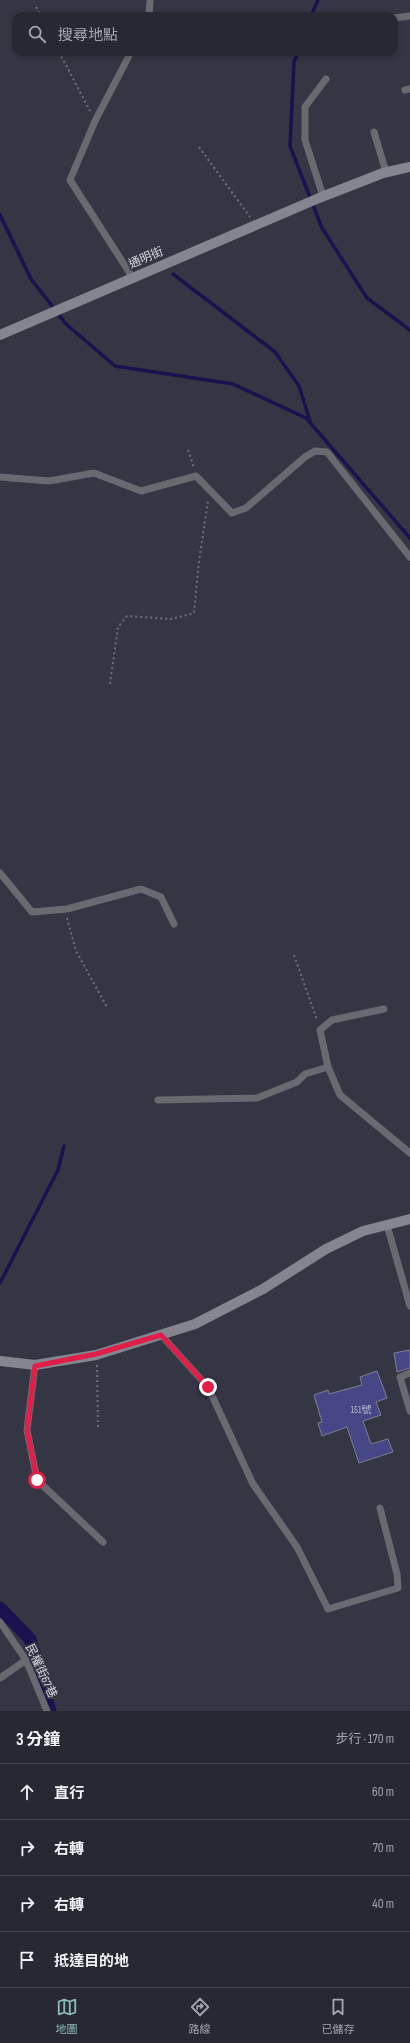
<!DOCTYPE html>
<html lang="zh-TW">
<head>
<meta charset="utf-8">
<style>
	:root { --surface:#282833; --page:#30303b; --text:#f1f3f6; --muted:#a5a6ac; --line:#44444e; --accent:#8bbbb9 }
	body { margin:0; font-family:"Sofia Sans Condensed","Noto Sans TC",sans-serif; background:var(--page); color:var(--text) }
	.stop { position:absolute; width:12px; height:12px; margin:-9px; border:3px solid #e11d48; border-radius:50%; background:#fff }
	.stop.end { background:#e11d48; border-color:#fff; box-shadow:0 1px 4px #0008 }
	.list { margin:0; padding:0; list-style:none }
	h2 { display:flex; justify-content:space-between; align-items:center; height:52px; margin:0; padding:0 16px; font-size:17px }
	h2 small { font-size:13px; font-weight:400; color:var(--muted) }
	.list li { display:grid; grid-template-columns:26px 1fr auto; gap:12px; align-items:center; box-sizing:border-box; height:56px; padding:0 16px; border-top:1px solid var(--line) }
	.list b { display:block; font-size:15px; white-space:nowrap }
	.list em { font-size:13px; font-style:normal; color:var(--muted) }
	.icon { flex:none; width:22px; height:22px; fill:none; stroke:currentColor; stroke-width:2; stroke-linecap:round; stroke-linejoin:round }
	.map { position:relative; flex:none; width:410px; height:1711px; overflow:hidden }
	.search { position:absolute; background:var(--surface); box-shadow:0 2px 6px #0003; left:12px; right:12px; top:12px; height:44px; display:flex; align-items:center; gap:10px; box-sizing:border-box; padding:0 14px; border-radius:12px; color:var(--muted); font-size:15px }
	.sheet { height:276px; background:var(--surface) }
	nav { display:flex; justify-content:space-around; align-items:center; box-sizing:border-box; height:56px; border-top:1px solid var(--line); background:var(--surface); font-size:11px; color:var(--muted) }
	nav a { display:grid; justify-items:center; gap:2px }
	nav .on { color:var(--accent) }
	.map>svg:first-child { display:block }
	.lines { fill:none; stroke-linecap:round; stroke-linejoin:round }
	.stream { stroke:#1b114e; stroke-width:3.5 }
	.canal { stroke:#1b114e; stroke-width:13 }
	.building { fill:#474687; stroke:#7f808f }
	.path { stroke:#6f707c; stroke-width:2; stroke-dasharray:2 3; stroke-linecap:butt }
	.lane { stroke:#696970; stroke-width:7 }
	.secondary { stroke:#84858f; stroke-width:10 }
	.route { stroke:#e11d48; stroke-width:5 }
	.labels { text-anchor:middle; dominant-baseline:central; stroke-width:4; stroke-linejoin:round; paint-order:stroke }
	.number-label { font-size:10px; fill:#b4b4ca }
	.street-label { font-size:12px; fill:#d8d9e1; stroke:#353644 }
</style>
</head>
<body>
<div class="map">
<svg width="410" height="1711" viewBox="0 0 410 1711">
	<rect width="100%" height="100%" fill="#353644"/>
	<g class="lines">
		<path class="stream" d="M311,16L318,0
			M298,52L294,62L290,146L322,228L367,298L410,330
			M0,215L31,279L66,324L115,366L233,384L306,418L410,538
			M173,274L275,352L299,386L310,421
			M0,1283L58,1170L64,1146"/>
		<path class="canal" d="M0,1608L30,1639L50,1711"/>
	</g>
	<path class="building" d="M410,1350V1368L397,1372L394,1353Z
		M377,1371L387,1398L376,1402L381,1415L363,1421L371,1444L388,1439L393,1452L359,1463L347,1427L322,1436L318,1423L322,1422L314,1395L328,1390L329,1394L362,1385L360,1377Z"/>
	<g class="lines">
		<path class="path" d="M36,7L41,16
			M59,52L90,111
			M199,147L250,217
			M188,450L194,468
			M110,684L118,627L127,616L171,619L194,613L199,561L208,501
			M67,918L76,951L107,1007
			M294,955L317,1020
			M97,1365L98,1427"/>
		<path class="lane" d="M149,16L150,0
			M394,18L410,16
			M131,52L95,121L70,180L133,278
			M405,90L410,89
			M374,132L386,172
			M323,196L305,140V107L326,79
			M0,477L49,481L94,473L141,491L196,476L232,513L246,508L305,457L315,451L327,452L410,557
			M0,873L32,912L67,909L141,889L161,897L174,924
			M328,1067L340,1095L410,1153
			M158,1100L257,1098L297,1082L305,1074L328,1067L320,1030L332,1020L384,1009
			M387,1225L410,1306
			M161,1335L208,1387L253,1484L297,1547L328,1609L398,1588L397,1574L380,1508
			M35,1365L27,1430L37,1480L103,1542
			M410,1373L400,1377L410,1411
			M0,1622L26,1660L47,1711
			M0,1678L26,1660"/>
		<path class="secondary" d="M0,335L319,198L383,173L410,167
			M0,1361L35,1365L96,1355L195,1324L263,1289L326,1249L363,1231L410,1219"/>
	</g>
	<g class="lines">
		<path class="route" d="M37,1480L27,1430L35,1366L96,1354L161,1335L208,1387"/>
	</g>
	<g class="labels">
		<g class="number-label">
			<text x="361" y="1410">151號</text>
		</g>
		<g class="street-label">
			<text transform="translate(146 258) rotate(-23)">通明街</text>
			<text transform="translate(41 1671) rotate(65)">民權街67巷</text>
		</g>
	</g>
</svg>
<div class="stop" style="left:37px;top:1480px"></div>
<div class="stop end" style="left:208px;top:1387px"></div>
<div class="search"><svg class="icon" aria-label="search" viewBox="0 0 24 24"><circle cx="10" cy="10" r="6"/><path d="M15 15l6 6"/></svg>搜尋地點</div>
</div>
<section class="sheet">
<h2>3 分鐘<small>步行 · 170 m</small></h2>
<ul class="list">
<li><svg class="icon" aria-label="ahead" viewBox="0 0 24 24"><path d="M12 20V5M6 11l6-6 6 6"/></svg><div><b>直行</b></div><em>60 m</em></li>
<li><svg class="icon" aria-label="right" viewBox="0 0 24 24"><path d="M7 20v-9h11M14 6l5 5-5 5"/></svg><div><b>右轉</b></div><em>70 m</em></li>
<li><svg class="icon" aria-label="right" viewBox="0 0 24 24"><path d="M7 20v-9h11M14 6l5 5-5 5"/></svg><div><b>右轉</b></div><em>40 m</em></li>
<li><svg class="icon" aria-label="arrive" viewBox="0 0 24 24"><path d="M6 21V4h12l-3 4 3 4H6"/></svg><div><b>抵達目的地</b></div></li>
</ul>
</section>
<nav>
<a class="on"><svg class="icon" aria-label="map" viewBox="0 0 24 24"><path d="M3 6l6-2 6 2 6-2v14l-6 2-6-2-6 2zM9 4v14M15 6v14"/></svg>地圖</a>
<a><svg class="icon" aria-label="directions" viewBox="0 0 24 24"><path d="M12 3l9 9-9 9-9-9zM9 14v-3h6M13 9l2 2-2 2"/></svg>路線</a>
<a><svg class="icon" aria-label="saved" viewBox="0 0 24 24"><path d="M7 4h10v16l-5-4-5 4z"/></svg>已儲存</a>
</nav>
</body>
</html>
